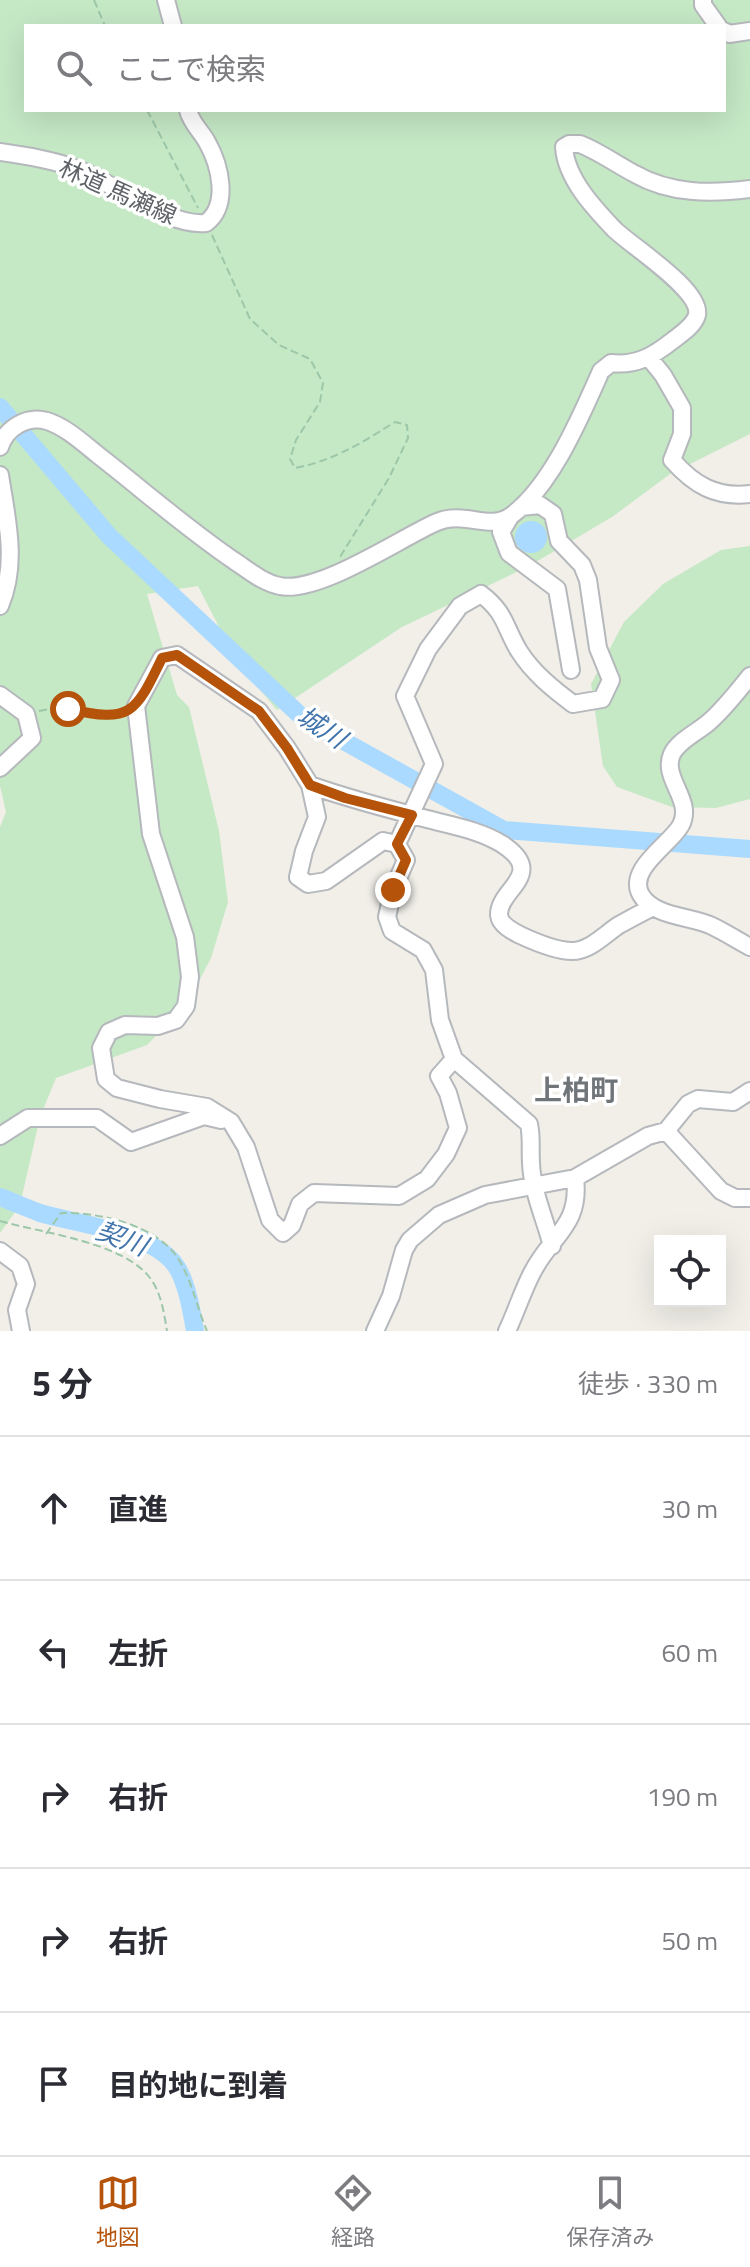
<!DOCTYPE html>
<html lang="ja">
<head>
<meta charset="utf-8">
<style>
	:root { --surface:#fff; --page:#f7f7f7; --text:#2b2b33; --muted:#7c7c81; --line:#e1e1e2; --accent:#b45309 }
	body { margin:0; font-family:"Titillium Web","Noto Sans JP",sans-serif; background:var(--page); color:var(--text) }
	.controls { position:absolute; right:24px; bottom:24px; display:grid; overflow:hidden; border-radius:0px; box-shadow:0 8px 32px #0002 }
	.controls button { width:72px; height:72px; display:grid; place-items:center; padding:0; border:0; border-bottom:2px solid var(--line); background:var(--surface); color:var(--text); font:40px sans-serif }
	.stop { position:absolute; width:24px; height:24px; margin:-18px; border:6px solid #b45309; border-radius:50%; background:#fff }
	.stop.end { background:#b45309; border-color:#fff; box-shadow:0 2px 8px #0008 }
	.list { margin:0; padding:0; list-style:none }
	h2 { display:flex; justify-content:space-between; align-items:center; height:104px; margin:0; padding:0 32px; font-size:34px }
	h2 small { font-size:26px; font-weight:400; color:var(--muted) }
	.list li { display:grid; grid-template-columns:52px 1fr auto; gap:24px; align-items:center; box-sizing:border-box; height:144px; padding:0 32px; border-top:2px solid var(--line) }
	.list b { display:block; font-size:30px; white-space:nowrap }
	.list em { font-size:26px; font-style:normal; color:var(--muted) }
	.icon { flex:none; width:44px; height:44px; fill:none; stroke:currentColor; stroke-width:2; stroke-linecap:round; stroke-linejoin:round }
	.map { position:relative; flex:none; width:750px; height:1331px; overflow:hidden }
	.search { position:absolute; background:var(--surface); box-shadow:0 8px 32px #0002; left:24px; right:24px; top:24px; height:88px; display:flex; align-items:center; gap:20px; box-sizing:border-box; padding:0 28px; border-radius:0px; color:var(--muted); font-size:30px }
	.sheet { height:824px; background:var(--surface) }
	nav { display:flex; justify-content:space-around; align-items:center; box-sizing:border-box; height:112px; border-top:2px solid var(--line); background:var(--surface); font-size:22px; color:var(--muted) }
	nav a { display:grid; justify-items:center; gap:4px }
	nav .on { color:var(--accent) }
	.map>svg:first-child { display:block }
	.green { fill:#c5e8c5; fill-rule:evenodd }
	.water { fill:#aadaff }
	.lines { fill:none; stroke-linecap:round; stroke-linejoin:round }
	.river { stroke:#aadaff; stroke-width:18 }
	.minor-casing { stroke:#b5b8bc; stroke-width:20 }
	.path { stroke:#9cc7a9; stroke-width:2; stroke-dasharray:8 4; stroke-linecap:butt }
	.minor { stroke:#fff; stroke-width:16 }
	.route { stroke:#b45309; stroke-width:10 }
	.labels { text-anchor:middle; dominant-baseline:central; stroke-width:7; stroke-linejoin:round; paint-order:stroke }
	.street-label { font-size:24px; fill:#5f6368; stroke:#fff }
	.water-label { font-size:26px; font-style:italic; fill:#4174aa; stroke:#fff }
	.quarter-label { font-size:28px; font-weight:bold; fill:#70757a; stroke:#fff }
</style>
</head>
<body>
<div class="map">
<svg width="750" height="1331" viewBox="0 0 750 1331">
	<rect width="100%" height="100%" fill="#f1efe8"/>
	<path class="green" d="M0,0H750V434L670,474L612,517L529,566L402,627L277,710L237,662L198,586L147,594L177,695L189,707L219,831L228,902L211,958L186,1006L147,1045L56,1078L40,1117L20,1205L0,1233V827L6,812L0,786ZM26,26H724V110H26Z
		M750,546V799L716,808L672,807L617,787L603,766L591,684L624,622L663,584L721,550Z"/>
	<path class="water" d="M515 537a16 16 0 1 1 32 0a16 16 0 1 1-32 0Z"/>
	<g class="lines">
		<path class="river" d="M0,407L109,536L304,719L504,830L750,849
			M0,1197C13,1202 27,1208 40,1213C77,1224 153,1232 176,1266C187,1282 192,1312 195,1331"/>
		<defs>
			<path id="minor" d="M166,0L173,26
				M703,0V5L718,26
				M724,31L729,34L750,31
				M0,152C27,156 54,160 80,170C115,184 168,227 206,223C230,205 220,165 207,142C201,131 191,123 188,110
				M650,359L663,375L682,408V434L672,460C694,485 716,498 750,494
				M0,447C6,428 27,415 47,421C66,427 83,443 98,455C143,490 186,528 233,560C247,569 263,583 280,586C319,594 400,538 437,522C465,510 490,532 512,515C552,485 581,416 601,371L611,363C636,366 653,356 672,341C681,334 694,326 697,315C702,290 631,246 614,229C593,207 566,178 564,147L569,144H580C600,152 616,164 635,174C670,194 711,194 750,189
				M0,475C7,520 18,563 0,606
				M510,517L501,532L509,553L557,589L571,670
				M750,676C737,692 724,709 709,722C698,732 679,740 672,754C661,778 694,800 681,825C671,844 626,869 641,895C654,917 691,916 712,926C725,932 738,941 750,947
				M0,695L26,714L32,738L0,768
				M310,785C349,799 388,809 427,819C453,826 479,830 502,844C548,874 498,889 499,915C500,925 512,931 520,935C535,942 556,951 572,951C590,951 605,934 619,925C630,919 641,913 651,908
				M397,844L434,764L405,696L428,649L460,606L481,594C506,613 504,626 519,651C533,673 553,689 573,704L602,699L611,680L598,648L588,580L582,565L559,541L553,514L540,505L521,507
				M454,1059L439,1076L448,1093L458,1128L446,1154L427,1179L399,1196L314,1193L300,1204L292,1225L283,1233L270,1220L246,1147L231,1122L207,1107L160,1099L117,1088L106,1079L101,1048L109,1032L125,1025L158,1026L176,1020L186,1006L190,977L185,937L151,834L136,706L162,658L177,655L259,711L287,748L310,785L317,817L304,851L298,877L308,884L326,881L383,841L397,844L406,860L393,890L387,917L392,931L423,950L434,970L440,1020L454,1059L529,1124C532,1138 530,1149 531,1163C532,1191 545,1219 552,1246
				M666,1131L721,1191L735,1198H750
				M0,1136L28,1118H97L131,1142L204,1116L221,1120
				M0,1251L20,1266L26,1284L17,1310L21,1331
				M375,1331L391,1296L404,1250L410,1240L439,1215L485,1195L575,1178L648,1136L666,1131L688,1104L698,1099L733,1102L750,1091
				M507,1331C516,1312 523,1290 532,1273C551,1235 581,1226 575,1178"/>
		</defs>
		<use href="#minor" class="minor-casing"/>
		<path class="path" d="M94,0L105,26
			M147,110L198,208
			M212,235L250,319L279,345L310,359L323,383L320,402L296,440L290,459L295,468C333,461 363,442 395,422L407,425L408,438L389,478L340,557
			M39,711C68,703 95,722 123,713
			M0,1221C42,1233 123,1242 150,1278C161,1292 164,1313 167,1331
			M46,1234L61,1213C99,1212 158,1225 179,1260C192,1281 197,1308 207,1331"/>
		<use href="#minor" class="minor"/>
	</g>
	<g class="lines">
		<path class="route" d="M68,709C131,723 135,714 162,658L177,655L259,711L287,748L310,785L345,798L412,815L397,844L406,860L393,890"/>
	</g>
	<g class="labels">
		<g class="street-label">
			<text transform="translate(118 191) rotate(24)">林道 馬瀬線</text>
		</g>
		<g class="water-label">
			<text transform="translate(322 727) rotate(33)">城川</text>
			<text transform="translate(122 1238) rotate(21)">契川</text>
		</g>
		<g class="quarter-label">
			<text x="576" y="1089">上柏町</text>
		</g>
	</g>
</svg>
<div class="controls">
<button><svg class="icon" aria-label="locate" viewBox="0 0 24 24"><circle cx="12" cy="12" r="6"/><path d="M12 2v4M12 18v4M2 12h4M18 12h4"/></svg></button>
</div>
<div class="stop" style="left:68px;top:709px"></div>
<div class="stop end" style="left:393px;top:890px"></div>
<div class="search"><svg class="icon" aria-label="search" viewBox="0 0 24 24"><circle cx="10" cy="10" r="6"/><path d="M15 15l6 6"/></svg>ここで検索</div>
</div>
<section class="sheet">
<h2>5 分<small>徒歩 · 330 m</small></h2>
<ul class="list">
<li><svg class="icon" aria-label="ahead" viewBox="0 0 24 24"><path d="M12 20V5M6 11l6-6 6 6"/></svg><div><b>直進</b></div><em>30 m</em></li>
<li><svg class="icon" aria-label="left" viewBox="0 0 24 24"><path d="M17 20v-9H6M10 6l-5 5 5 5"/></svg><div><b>左折</b></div><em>60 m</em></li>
<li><svg class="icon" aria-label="right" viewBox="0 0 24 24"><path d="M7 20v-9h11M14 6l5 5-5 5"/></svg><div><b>右折</b></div><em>190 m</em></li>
<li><svg class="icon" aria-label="right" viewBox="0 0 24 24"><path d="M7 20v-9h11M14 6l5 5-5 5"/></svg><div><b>右折</b></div><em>50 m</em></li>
<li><svg class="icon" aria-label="arrive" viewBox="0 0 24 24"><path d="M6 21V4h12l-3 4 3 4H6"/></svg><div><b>目的地に到着</b></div></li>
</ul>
</section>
<nav>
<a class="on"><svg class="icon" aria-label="map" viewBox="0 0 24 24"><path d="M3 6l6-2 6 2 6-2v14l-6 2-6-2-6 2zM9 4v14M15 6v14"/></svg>地図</a>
<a><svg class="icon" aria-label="directions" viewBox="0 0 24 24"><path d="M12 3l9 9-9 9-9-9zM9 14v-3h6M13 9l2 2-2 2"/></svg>経路</a>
<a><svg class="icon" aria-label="saved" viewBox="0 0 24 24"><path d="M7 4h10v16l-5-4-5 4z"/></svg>保存済み</a>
</nav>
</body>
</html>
